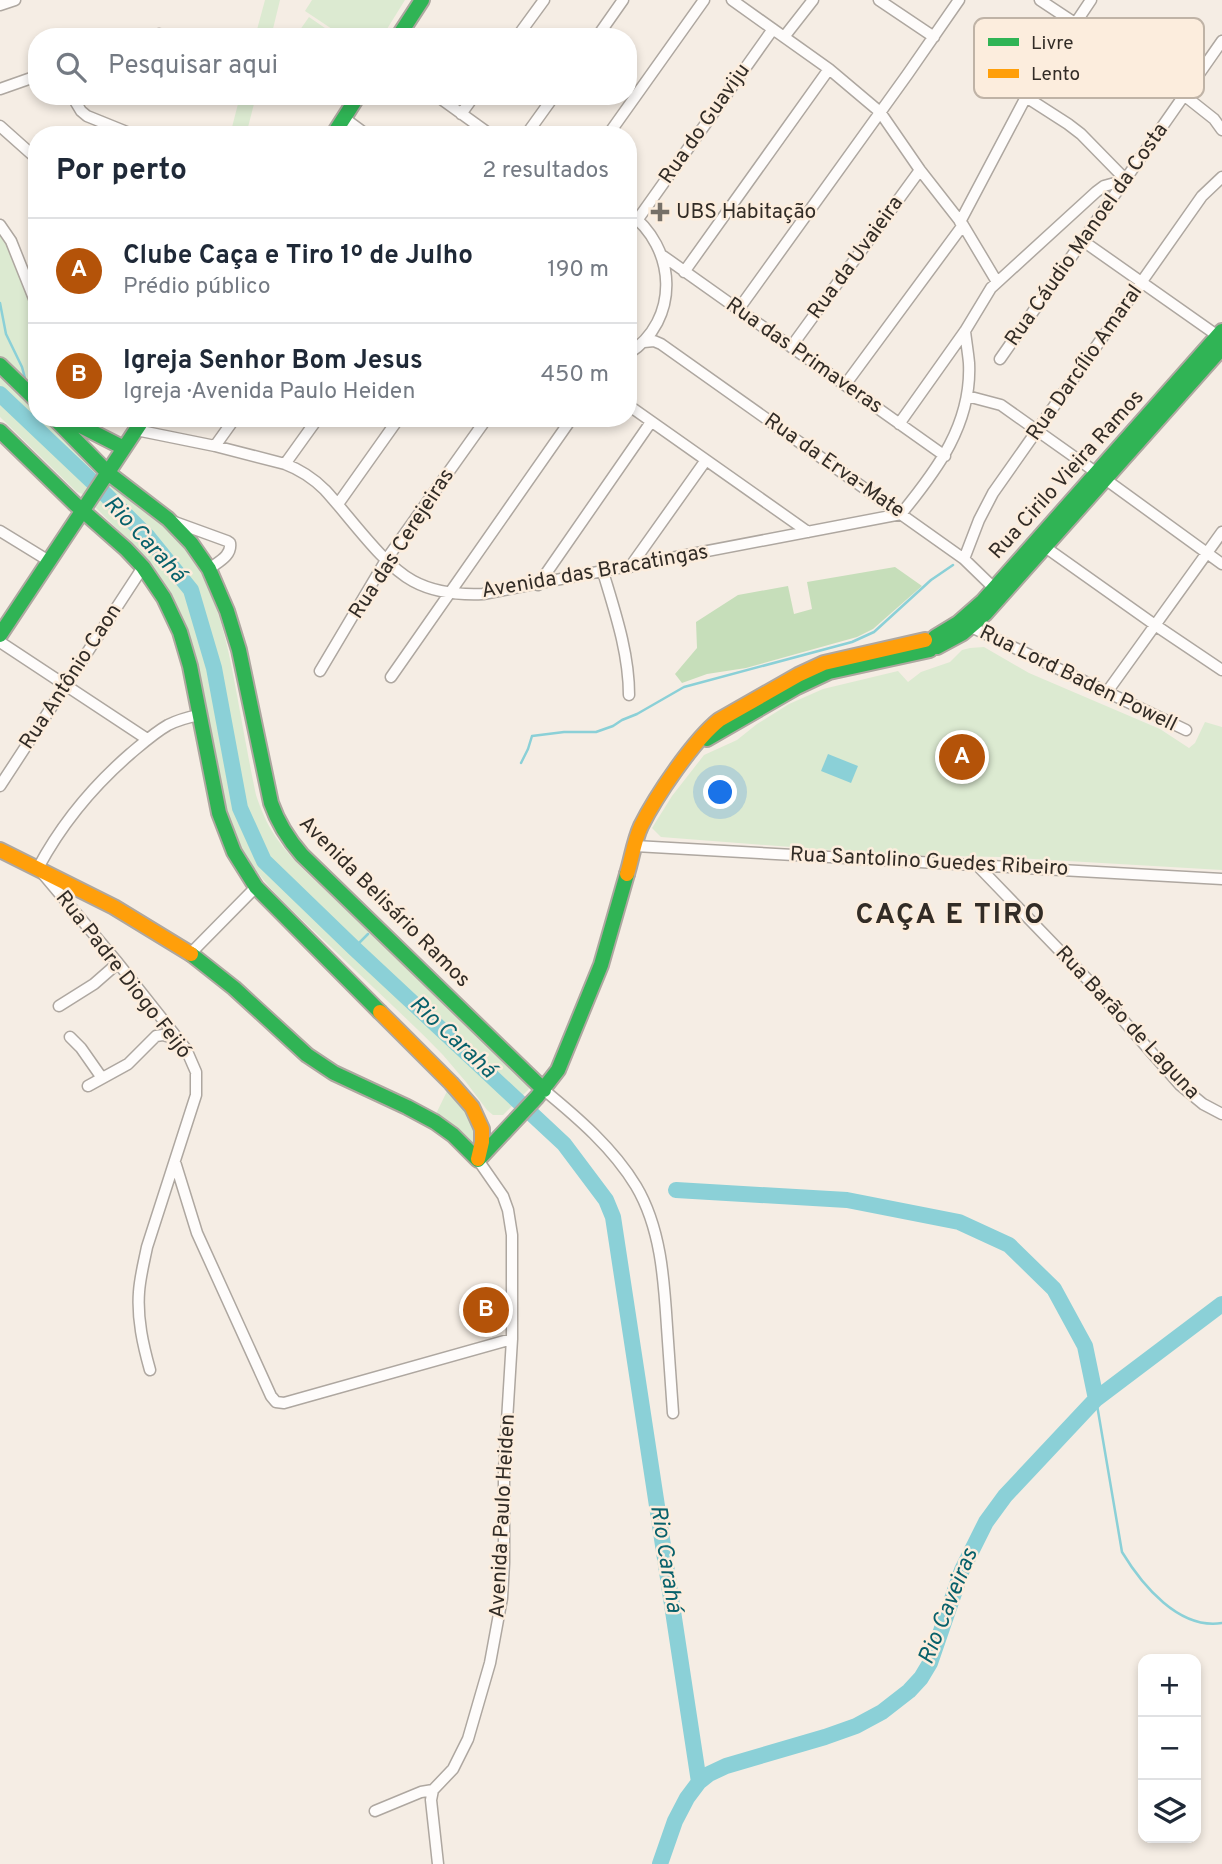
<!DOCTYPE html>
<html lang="pt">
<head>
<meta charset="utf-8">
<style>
	:root { --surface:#fff; --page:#f6f6f7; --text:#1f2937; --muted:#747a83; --line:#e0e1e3; --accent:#b45309 }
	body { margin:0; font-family:Overpass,sans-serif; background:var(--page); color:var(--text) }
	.controls { position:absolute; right:21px; bottom:21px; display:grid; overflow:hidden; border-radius:14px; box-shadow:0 4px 10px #0003 }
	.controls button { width:63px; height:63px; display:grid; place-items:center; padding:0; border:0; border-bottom:2px solid var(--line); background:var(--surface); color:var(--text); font:35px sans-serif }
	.you { position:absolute; left:721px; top:793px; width:24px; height:24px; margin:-18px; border:5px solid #fff; border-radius:50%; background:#1a73e8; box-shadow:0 0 0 10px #1a73e833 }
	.badge { display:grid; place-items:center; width:46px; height:46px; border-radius:50%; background:var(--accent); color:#fff; font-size:23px; font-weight:700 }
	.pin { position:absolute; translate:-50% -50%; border:4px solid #fff; box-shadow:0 2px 7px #0006 }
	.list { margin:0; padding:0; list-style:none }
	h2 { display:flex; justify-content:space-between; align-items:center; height:91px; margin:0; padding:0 28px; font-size:30px }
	h2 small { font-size:23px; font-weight:400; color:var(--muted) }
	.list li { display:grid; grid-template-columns:46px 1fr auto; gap:21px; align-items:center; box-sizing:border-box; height:105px; padding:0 28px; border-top:2px solid var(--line) }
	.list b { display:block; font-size:26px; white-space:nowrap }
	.list p { margin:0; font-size:23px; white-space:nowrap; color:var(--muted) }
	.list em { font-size:23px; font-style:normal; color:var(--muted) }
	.icon { flex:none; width:38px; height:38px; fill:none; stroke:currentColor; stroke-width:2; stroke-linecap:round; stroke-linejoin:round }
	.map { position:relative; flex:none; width:1222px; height:1864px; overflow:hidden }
	.search { position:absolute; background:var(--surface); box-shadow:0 4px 10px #0003; left:28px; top:28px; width:609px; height:77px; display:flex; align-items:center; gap:18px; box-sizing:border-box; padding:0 24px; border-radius:28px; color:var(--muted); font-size:26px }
	.panel { position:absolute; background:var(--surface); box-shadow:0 4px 10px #0003; left:28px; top:126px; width:609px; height:301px; border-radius:28px }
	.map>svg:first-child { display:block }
	.green { fill:#dcead1 }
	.forest { fill:#c6deba }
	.water { fill:#8bd0d7 }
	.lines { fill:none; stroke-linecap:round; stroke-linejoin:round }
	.stream { stroke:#8bd0d7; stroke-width:2.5 }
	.river { stroke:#8bd0d7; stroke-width:16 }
	.street-casing { stroke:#aea7a0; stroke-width:13 }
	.fast-casing { stroke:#aea7a0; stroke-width:18 }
	.slow-casing { stroke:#aea7a0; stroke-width:18 }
	.street { stroke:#fefcfb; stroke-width:10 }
	.fast { stroke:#30b455; stroke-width:14 }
	.slow { stroke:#ff9f0a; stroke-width:14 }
	.poi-dot { fill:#767068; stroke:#fceddd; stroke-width:2.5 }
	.labels { text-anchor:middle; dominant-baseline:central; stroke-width:5; stroke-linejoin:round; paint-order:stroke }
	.street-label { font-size:21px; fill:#322c26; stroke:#fceddd }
	.poi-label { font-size:21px; fill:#322c26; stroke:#fceddd; text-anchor:start }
	.water-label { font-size:23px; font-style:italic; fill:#08616b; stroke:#fceddd }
	.district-label { font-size:28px; font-weight:bold; letter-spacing:2px; fill:#322c26; stroke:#fceddd }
	.key { fill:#fceddd; stroke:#bfb3a6; stroke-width:2 }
	.key-label { font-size:19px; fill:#322c26 }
</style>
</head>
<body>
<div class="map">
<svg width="1222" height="1864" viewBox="0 0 1222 1864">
	<rect width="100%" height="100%" fill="#f5ede4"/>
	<path class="green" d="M265,0H280L271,37H255Z
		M312,0H405L382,37H344L305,11Z
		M309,17L338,37H295Z
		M240,96H256L246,135H230Z
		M0,225L37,305V401L0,365Z
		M0,373L37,408V418H47L97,469L98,474L85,495L77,492L0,417Z
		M111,482C133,498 155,513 173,533C215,582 226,634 237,695C243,728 249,762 256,795C267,828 278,843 302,868L527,1083L529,1089L503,1115H493L487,1110L466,1082L443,1055C407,1018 368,983 331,947C282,900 244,872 223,804L168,593L142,554L95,507Z
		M984,647L1029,673L1160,729L1189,748L1195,743L1205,722L1222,727V870L1000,857L896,855L661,837L652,828L672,796L704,755L737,740L757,724L789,704L823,689L898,671L908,682L921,672L950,662L962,650L970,648Z
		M451,1083L472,1107L478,1160L433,1120Z"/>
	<path class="forest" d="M895,567L922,586L873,629L857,637L746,668L707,674L682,683L675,674L697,648L696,622L738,595L788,586L794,614L812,609L807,582Z"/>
	<path class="water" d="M828,754L858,766L851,783L821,771Z"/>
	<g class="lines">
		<path class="stream" d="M0,303L6,334L22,367L26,382
			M521,763L528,749L532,736L564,732H596L613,726L622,720L637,714L684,687L852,642L874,632L931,580L953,565
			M354,948L368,934
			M1096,1399L1122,1552C1142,1585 1179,1630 1222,1623"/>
		<path class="river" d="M0,394L98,487L148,537L191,590L214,668L240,808L264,861L354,948L564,1144L606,1200L613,1217L699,1782
			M676,1190L847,1200L959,1222L1009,1245L1054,1289L1085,1346L1096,1399
			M660,1864L675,1821L687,1798L699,1782L709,1774L726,1766L825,1737L856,1726L882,1712L909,1691L921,1678L930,1663L962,1570L986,1522L1005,1496L1096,1399L1222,1304"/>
		<defs>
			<path id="street" d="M732,0L829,69L880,112L920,170L963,225L997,282
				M879,0L934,37
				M1040,0L1185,96L1214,119L1222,130
				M0,5L15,0
				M151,37L159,34
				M517,37L544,0
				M597,37L623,0
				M784,37L813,0
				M1014,83L1026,97L1068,124L1081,134L1126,180
				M0,89L37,76
				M72,96L81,111L87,116L134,135
				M437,96L491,135
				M461,114L474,96
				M344,118L367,135
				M0,126L37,159
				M526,135L554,96
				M608,135L704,0
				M628,212C677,247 681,320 628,354
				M638,219L773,29
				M960,222L1026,97L1091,0
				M0,225L11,241L37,306
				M1083,241L1218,336
				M663,256L945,456
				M684,272L829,69
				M738,310L907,75L959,0
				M644,342L654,341L661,344L964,559L998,592
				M791,347L920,170
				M1000,359L1222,41
				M845,385L963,225
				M967,396L1001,405L1097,473
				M628,405L808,532
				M899,424L965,331L991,288L1096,192L1104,186L1126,180
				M136,430L215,446L285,464C301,470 313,478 325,490C350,517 383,565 413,581C435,593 459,595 483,594L901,514C937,470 972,424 969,363C968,352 966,341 965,331
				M215,446L235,418
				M285,464L318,418
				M1105,479L1222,564
				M338,504L399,418
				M172,521L227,541L230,543C232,556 218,562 209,569
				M0,531L49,561
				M1045,547L1155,625L1222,670
				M964,559L979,520L993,493L1202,196L1222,177
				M630,567L706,460
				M603,572C615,612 629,653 629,695
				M538,585L651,422
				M971,627L1186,730
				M0,642L147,739
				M320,671L386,560L487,418
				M391,677L572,418
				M1107,692L1222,532
				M0,786L143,567
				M635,846L1222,879
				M977,865L1088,980L1180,1085L1203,1104L1222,1114
				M190,954L256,887
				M59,1006L94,984L118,963
				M70,1037L81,1048L102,1078
				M88,1086L128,1064L156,1036L163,1035L177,1039
				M544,1090C578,1118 613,1148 636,1186C661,1228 664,1280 667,1327C669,1356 671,1384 673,1413
				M175,1162L197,1233L271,1396L276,1402L284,1403L512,1339
				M150,1370C143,1345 137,1319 139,1292C140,1277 144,1262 147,1247L196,1095V1072L186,1049L118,963L38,868C61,825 92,787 130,754C142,744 154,733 168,725C178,720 189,717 199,715
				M375,1811L421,1792L433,1790
				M438,1864L431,1800L433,1790L453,1769L468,1739L490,1663L502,1598L504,1563V1470L512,1339V1235L508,1210L503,1196L478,1160"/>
			<path id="fast" d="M398,37L422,0
				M333,135L358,96
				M0,365L37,401
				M54,418L108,473L168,519L191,543L209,569L227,611L239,650L271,803C278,823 288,839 302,855L544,1090
				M65,418L124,448
				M0,431L75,504L126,549L143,567L164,598L180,632L190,666L219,813L234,852L256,887L380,1012
				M0,635L144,418
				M935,637L958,623L983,601L1222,331
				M937,647L963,633L985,614L1222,348
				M707,739L797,687L829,672L930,650
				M191,954L234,988L307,1055L334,1073L407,1107L435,1122L453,1135L478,1160L537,1097L558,1070L601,965L627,874"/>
			<path id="slow" d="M0,850L114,907L191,954
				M627,874C632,858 634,841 641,826C656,796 693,741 719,720L798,675L824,663L925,640
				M380,1012L451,1083L472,1107L482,1129V1142L478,1159"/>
		</defs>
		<use href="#street" class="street-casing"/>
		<use href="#fast" class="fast-casing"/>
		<use href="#slow" class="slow-casing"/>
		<use href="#street" class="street"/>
		<use href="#fast" class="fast"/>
		<use href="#slow" class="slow"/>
	</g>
	<path class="poi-dot" d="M656.5 201.5h7v7h7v7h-7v7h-7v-7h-7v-7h7z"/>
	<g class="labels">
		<g class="street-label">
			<text transform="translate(705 124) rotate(-55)">Rua do Guaviju</text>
			<text transform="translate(1087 235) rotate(-55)">Rua Cáudio Manoel da Costa</text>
			<text transform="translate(856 258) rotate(-54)">Rua da Uvaieira</text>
			<text transform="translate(804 356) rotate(35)">Rua das Primaveras</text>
			<text transform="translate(1085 363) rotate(-55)">Rua Darcílio Amaral</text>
			<text transform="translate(834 466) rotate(35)">Rua da Erva-Mate</text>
			<text transform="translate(1067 475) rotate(-48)">Rua Cirilo Vieira Ramos</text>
			<text transform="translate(402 544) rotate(-57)">Rua das Cerejeiras</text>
			<text transform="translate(595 572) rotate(-10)">Avenida das Bracatingas</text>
			<text transform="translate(71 677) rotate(-57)">Rua Antônio Caon</text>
			<text transform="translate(1078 679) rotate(26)">Rua Lord Baden Powell</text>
			<text transform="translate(929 862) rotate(3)">Rua Santolino Guedes Ribeiro</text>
			<text transform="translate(384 902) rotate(45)">Avenida Belisário Ramos</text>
			<text transform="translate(123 975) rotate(52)">Rua Padre Diogo Feijó</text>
			<text transform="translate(1127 1023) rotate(47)">Rua Barão de Laguna</text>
			<text transform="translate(503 1516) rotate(-87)">Avenida Paulo Heiden</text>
		</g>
		<g class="poi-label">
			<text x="676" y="212">UBS Habitação</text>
		</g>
		<g class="water-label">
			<text transform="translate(144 540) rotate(47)">Rio Carahá</text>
			<text transform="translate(452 1038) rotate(43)">Rio Carahá</text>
			<text transform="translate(665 1559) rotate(81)">Rio Carahá</text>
			<text transform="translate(949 1607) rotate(-68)">Rio Caveiras</text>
		</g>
		<g class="district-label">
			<text x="951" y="916">CAÇA E TIRO</text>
		</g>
	</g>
	<rect x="974" y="18" width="230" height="80" rx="10" class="key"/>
	<rect x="988" y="38" width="31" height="8" fill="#30b455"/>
	<rect x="988" y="69" width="31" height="9" fill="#ff9f0a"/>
	<g class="key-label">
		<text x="1031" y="49">Livre</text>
		<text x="1031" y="80">Lento</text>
	</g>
</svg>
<div class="controls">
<button>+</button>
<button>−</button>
<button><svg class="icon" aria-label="layers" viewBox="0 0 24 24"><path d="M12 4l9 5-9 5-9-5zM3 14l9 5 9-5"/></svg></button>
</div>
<div class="you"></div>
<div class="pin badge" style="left:962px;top:757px">A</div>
<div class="pin badge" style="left:486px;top:1310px">B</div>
<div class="search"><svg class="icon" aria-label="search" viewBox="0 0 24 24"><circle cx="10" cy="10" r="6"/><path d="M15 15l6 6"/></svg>Pesquisar aqui</div>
<section class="panel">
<h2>Por perto<small>2 resultados</small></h2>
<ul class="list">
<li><span class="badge">A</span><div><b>Clube Caça e Tiro 1º de Julho</b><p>Prédio público</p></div><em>190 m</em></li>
<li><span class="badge">B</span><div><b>Igreja Senhor Bom Jesus</b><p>Igreja · Avenida Paulo Heiden</p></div><em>450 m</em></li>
</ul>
</section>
</div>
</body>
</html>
